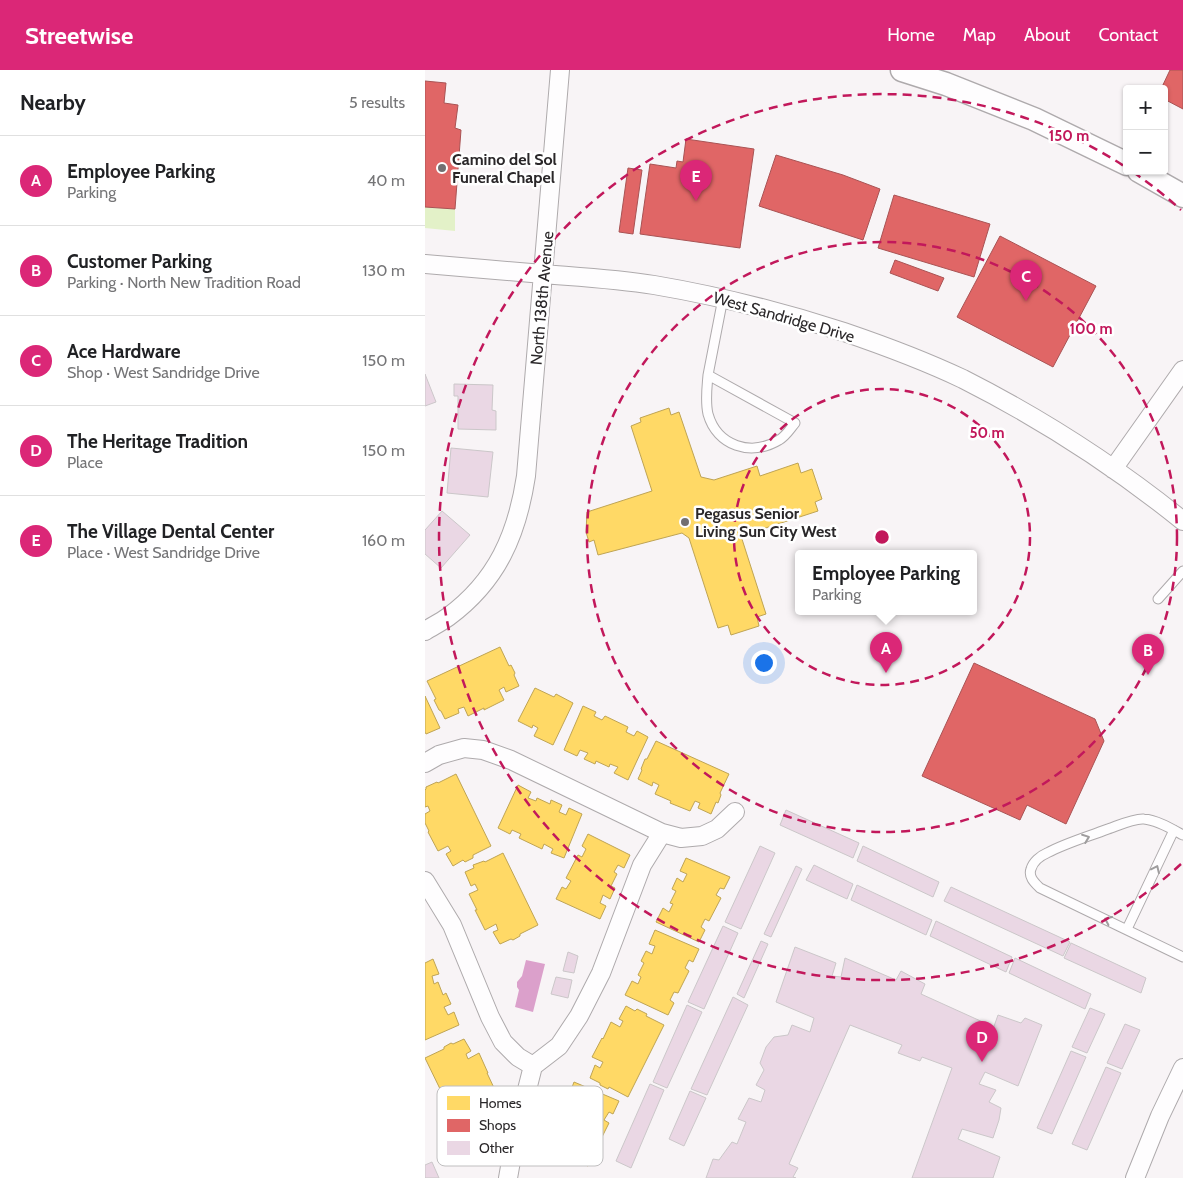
<!DOCTYPE html>
<html lang="en">
<head>
<meta charset="utf-8">
<style>
	:root { --surface:#fff; --page:#f6f6f6; --text:#202124; --muted:#757577; --line:#e0e0e0; --accent:#db2777 }
	body { margin:0; font-family:Cabin,sans-serif; background:var(--page); color:var(--text) }
	.controls { position:absolute; right:15px; top:15px; display:grid; overflow:hidden; border-radius:5px; box-shadow:0 1px 4px #0004 }
	.controls button { width:45px; height:45px; display:grid; place-items:center; padding:0; border:0; border-bottom:1px solid var(--line); background:var(--surface); color:var(--text); font:25px sans-serif }
	.you { position:absolute; left:338px; top:592px; width:18px; height:18px; margin:-12px; border:4px solid #fff; border-radius:50%; background:#1a73e8; box-shadow:0 0 0 8px #1a73e833 }
	.badge { display:grid; place-items:center; width:32px; height:32px; border-radius:50%; background:var(--accent); color:#fff; font-size:16px; font-weight:700 }
	.pin { position:absolute; translate:-50% -41px; filter:drop-shadow(0 1px 2px #0008) }
	.pin::after { content:''; position:absolute; top:26px; width:18px; height:15px; background:inherit; clip-path:polygon(0 0,100% 0,50% 100%) }
	.popup { position:absolute; left:370px; top:480px; width:182px; height:65px; box-sizing:border-box; display:grid; place-content:center; border-radius:5px; background:var(--surface); filter:drop-shadow(0 1px 4px #0005); font-size:16px; white-space:nowrap; color:var(--muted) }
	.popup b { font-size:19px; color:var(--text) }
	.popup::after { content:''; position:absolute; left:50%; top:100%; margin-left:-10px; border:10px solid transparent; border-top-color:var(--surface) }
	.list { margin:0; padding:0; list-style:none }
	h2 { display:flex; justify-content:space-between; align-items:center; height:65px; margin:0; padding:0 20px; font-size:21px }
	h2 small { font-size:16px; font-weight:400; color:var(--muted) }
	.list li { display:grid; grid-template-columns:32px 1fr auto; gap:15px; align-items:center; box-sizing:border-box; height:90px; padding:0 20px; border-top:1px solid var(--line) }
	.list b { display:block; font-size:19px; white-space:nowrap }
	.list p { margin:0; font-size:16px; white-space:nowrap; color:var(--muted) }
	.list em { font-size:16px; font-style:normal; color:var(--muted) }
	.map { position:relative; flex:none; width:758px; height:1108px; overflow:hidden }
	header { display:flex; align-items:center; gap:30px; box-sizing:border-box; height:70px; padding:0 25px; background:var(--accent); color:#fff }
	header strong { font-size:24px }
	nav { display:flex; gap:28px; margin-inline-start:auto; font-size:18px }
	main { display:flex }
	aside { flex:1; background:var(--surface) }
	.map>svg:first-child { display:block }
	.green { fill:#e3f1c8 }
	.water { fill:#dba0cb }
	.homes { fill:#ffd966; stroke:#bfa454 }
	.shops { fill:#e06666; stroke:#a95354 }
	.building { fill:#ead7e4; stroke:#cbc7c9 }
	.lines { fill:none; stroke-linecap:round; stroke-linejoin:round }
	.service-casing { stroke:#aeaaac; stroke-width:11 }
	.minor-casing { stroke:#aeaaac; stroke-width:20 }
	.tertiary-casing { stroke:#aeaaac; stroke-width:25 }
	.service { stroke:#fefdfe; stroke-width:9 }
	.minor { stroke:#fefdfe; stroke-width:18 }
	.tertiary { stroke:#fefdfe; stroke-width:22 }
	.oneway { stroke:#9f9d9e }
	.ring { fill:none; stroke:#c2185b; stroke-width:2.5; stroke-dasharray:9 6 }
	.poi-dot { fill:#726f71; stroke:#fff; stroke-width:2 }
	.labels { text-anchor:middle; dominant-baseline:central; stroke-width:5; stroke-linejoin:round; paint-order:stroke }
	.poi-label { font-size:16px; font-weight:bold; fill:#2a2729; stroke:#fff; text-anchor:start }
	.street-label { font-size:16px; fill:#2a2729; stroke:#fff }
	.key { fill:#fff; stroke:#bfbebf; stroke-width:1 }
	.key-label { font-size:14px; fill:#2a2729 }
	.centre { fill:#c2185b; stroke:#fff; stroke-width:2.5 }
	.ring-label { font-size:15px; text-anchor:middle; font-weight:bold; fill:#c2185b; stroke:#fff; stroke-width:5; stroke-linejoin:round; paint-order:stroke }
</style>
</head>
<body>
<header>
<strong>Streetwise</strong>
<nav><a>Home</a><a>Map</a><a>About</a><a>Contact</a></nav>
</header>
<main>
<aside>
<h2>Nearby<small>5 results</small></h2>
<ul class="list">
<li><span class="badge">A</span><div><b>Employee Parking</b><p>Parking</p></div><em>40 m</em></li>
<li><span class="badge">B</span><div><b>Customer Parking</b><p>Parking · North New Tradition Road</p></div><em>130 m</em></li>
<li><span class="badge">C</span><div><b>Ace Hardware</b><p>Shop · West Sandridge Drive</p></div><em>150 m</em></li>
<li><span class="badge">D</span><div><b>The Heritage Tradition</b><p>Place</p></div><em>150 m</em></li>
<li><span class="badge">E</span><div><b>The Village Dental Center</b><p>Place · West Sandridge Drive</p></div><em>160 m</em></li>
</ul>
</aside>
<div class="map">
<svg width="758" height="1108" viewBox="0 0 758 1108">
	<rect width="100%" height="100%" fill="#f8f4f6"/>
	<path class="green" d="M0,137L30,139V161L0,158Z"/>
	<path class="water" d="M101,890L120,894L108,942L90,937L94,920L92,917V912L97,906Z"/>
	<path class="homes" d="M244,338L246,345L254,342L276,407L289,410L332,396L335,406L373,393L376,403L387,399L397,429L390,432L393,441L316,466L341,544L332,547L334,556L306,565L303,555L293,558L264,468L257,463L173,485L169,470L164,472L161,462L162,442L227,421L206,356L216,352L215,348Z
		M75,577L84,596L86,595L90,603L89,605L94,616L81,622L79,617L74,620L79,630L59,640V638L43,646L39,637L33,639L34,643L20,649L16,641L14,640L9,630L11,629L2,611Z
		M110,618L129,627L131,624L148,633L128,675L109,666L113,658L108,655L107,658L93,651Z
		M0,626L15,658L1,664L0,662Z
		M158,636L171,642L169,646L177,650L180,646L203,657L201,662L209,666L212,661L223,667L203,710L189,703L193,697L185,694L184,697L171,691L170,694L159,689L163,683L155,680L152,686L139,680Z
		M231,671L304,704L295,723L296,725L293,733L291,732L286,744L273,738L275,733L270,731L265,741L245,733L246,731L230,724L234,715L228,712L227,716L213,709L217,700L216,699L220,689H222Z
		M31,704L66,776L48,785V788L40,792L38,790L28,796L21,784L26,781L23,776L13,781L3,762L4,761L0,753V744L5,741L3,736L0,737V720L1,719V717L12,712L13,713Z
		M93,715L106,722L103,728L111,731L112,728L125,734L126,730L137,735L134,742L141,745L144,738L157,744L139,788L126,783L128,779L119,774L117,779L94,768L96,764L87,760L85,764L73,758Z
		M163,764L205,785L199,798L193,795L189,802L192,804L186,816L190,818L185,829L178,825L175,833L181,836L175,849L131,829L137,817L141,819L146,811L141,808L153,785L157,787L161,779L157,776Z
		M78,783L113,855L95,864V866L88,870L86,869L75,874L68,862L73,860L71,854L60,860L50,840H52L44,824L53,820L50,814L46,816L40,802L49,798L48,795L59,791L60,792Z
		M261,788L305,807L299,819L295,818L291,825L296,828L284,851L280,849L276,857L280,860L274,872L231,852L238,838L244,842L248,834L245,833L251,821L247,819L252,808L258,812L262,804L255,801Z
		M230,860L274,879L268,892L264,890L260,898L264,901L253,923L249,922L245,930L249,933L243,945L200,925L207,911L213,914L216,907L213,905L219,893L216,891L221,881L227,884L230,876L224,874Z
		M8,889L14,904L7,906L9,914L13,912L18,925L21,923L26,934L19,937L23,945L29,942L34,955L0,970V893Z
		M201,936L210,941L212,939L222,944L221,946L239,955L203,1027L184,1017L183,1019L175,1015V1013L165,1008L170,995L175,998L178,992L167,987L177,968L178,969L186,952L195,957L198,951L194,949Z
		M39,969L46,981L41,984L43,989L54,983L63,1003H62L70,1020L61,1024L63,1029L67,1028L74,1041L65,1046V1048L54,1053L53,1051L35,1060L0,988L19,979V977L26,973L28,974Z
		M149,1012L194,1031L188,1044L184,1042L179,1050L184,1053L173,1075L169,1073L165,1082L169,1085L163,1096L120,1076L127,1063L133,1066L137,1059L133,1057L139,1045L136,1043L140,1032L147,1036L150,1028L144,1025Z"/>
	<path class="shops" d="M745,0H758V39L739,29V19H736Z
		M0,11L21,13L19,33L33,35L30,58L36,60L30,139L0,137Z
		M261,69L329,79L315,178L215,164L225,94L251,98L252,91L258,92Z
		M351,85L418,105L455,119L438,170L334,136Z
		M203,98L217,100L208,164L194,162Z
		M469,125L565,154L549,207L453,178Z
		M575,166L671,216L628,297L532,247Z
		M470,190L519,208L513,221L465,203Z
		M549,593L670,649L679,671L641,754L602,735L595,750L497,706Z"/>
	<path class="building" d="M0,304L11,332L0,336Z
		M29,314L68,315L67,340L71,341V360L33,359V326H29Z
		M26,378L68,382L63,427L22,423Z
		M17,441L45,465L16,498L0,484V460Z
		M361,740L434,773L428,788L355,755Z
		M335,776L350,783L316,859L300,852Z
		M438,776L514,812L508,827L432,791Z
		M389,795L428,814L422,829L381,810Z
		M371,796L377,799L346,867L339,864Z
		M432,815L507,850L501,865L426,830Z
		M526,817L645,872L638,886L519,831Z
		M511,851L587,887L581,902L505,866Z
		M298,856L313,863L279,939L263,932Z
		M336,871L343,874L319,928L312,924Z
		M646,873L721,908L716,923L639,888Z
		M370,877L411,893L407,906L416,907L420,888L471,910L476,901L500,914L496,924L560,953L559,958L567,962L573,945L596,953L600,948L617,955L593,1016L560,1002L554,1014L571,1020L564,1032L576,1038L574,1050L568,1068L537,1059L533,1069L575,1087L568,1108H487L527,998L497,987L495,991L473,983L477,975L425,955L364,1094L373,1098L368,1107L371,1108H281L288,1089L294,1090L307,1072L312,1074L321,1052L313,1049L324,1028L336,1032L340,1020L331,1015L339,1000L335,993L341,977L349,967L363,965L367,955L385,962L389,948L351,932Z
		M143,882L153,886L149,903L138,901Z
		M590,888L666,924L660,939L584,903Z
		M131,907L147,910L143,928L126,924Z
		M308,927L323,935L282,1025L266,1019Z
		M262,935L277,942L242,1018L228,1012Z
		M665,938L680,944L662,983L647,977Z
		M700,954L715,960L697,999L682,993Z
		M646,981L661,987L627,1064L612,1058Z
		M681,997L696,1003L662,1080L647,1074Z
		M225,1014L239,1020L206,1098L191,1091Z
		M265,1021L281,1028L259,1076L244,1069Z
		M7,1092L14,1108H0V1095Z"/>
	<g class="lines">
		<defs>
			<path id="service" d="M283,305C282,318 280,331 283,344C292,376 326,387 354,370C361,366 365,359 370,353L283,305L298,228
				M733,529L758,501
				M758,765C747,759 732,750 719,749C709,748 692,756 683,759C662,767 641,773 622,783C615,786 608,792 606,799C603,807 610,813 615,818L758,887
				M702,859L749,760"/>
			<path id="minor" d="M0,194C39,197 79,201 118,204C155,207 192,209 229,215C294,226 357,242 419,262C460,276 500,291 538,309C615,348 690,396 758,451
				M688,399L758,300
				M0,561C8,556 16,552 23,547C72,511 92,465 101,406L135,0
				M0,693L14,685L39,678L58,680L86,690L237,763L256,768L277,766L292,759L310,742
				M0,811L27,855L65,947L78,972L93,987L108,996
				M83,1108L91,1063L108,996L134,976L154,946L176,903L217,795L237,763
				M710,1108L735,1046L758,998"/>
			<path id="tertiary" d="M477,0L521,14L609,49L702,94
				M714,101L758,126"/>
		</defs>
		<use href="#service" class="service-casing"/>
		<use href="#minor" class="minor-casing"/>
		<use href="#tertiary" class="tertiary-casing"/>
		<use href="#service" class="service"/>
		<use href="#minor" class="minor"/>
		<use href="#tertiary" class="tertiary"/>
	</g>
	<defs><path id="oneway-chevron" d="M-2-3.5L2.5 0L-2 3.5" fill="none" stroke-width="1.6" stroke-linecap="round" stroke-linejoin="round" transform="scale(1.25)"/></defs>
	<g class="oneway">
		<use href="#oneway-chevron" transform="translate(661 768) rotate(-21)"/>
		<use href="#oneway-chevron" transform="translate(731 799) rotate(-65)"/>
		<use href="#oneway-chevron" transform="translate(683 850) rotate(-155)"/>
	</g>
	<g class="ring">
		<circle cx="457" cy="467" r="148"/>
		<circle cx="457" cy="467" r="295"/>
		<path d="M756 794A443 443 0 1 1 702 98M708 102A443 443 0 0 1 756 140"/>
	</g>
	<g class="poi-dot">
		<circle cx="17" cy="98" r="5"/>
		<circle cx="260" cy="452" r="5"/>
	</g>
	<g class="labels">
		<g class="poi-label">
			<text x="27" y="89">Camino del Sol<tspan x="27" dy="18">Funeral Chapel</tspan></text>
			<text x="270" y="443">Pegasus Senior<tspan x="270" dy="18">Living Sun City West</tspan></text>
		</g>
		<g class="street-label">
			<text transform="translate(117 228) rotate(-85)">North 138th Avenue</text>
			<text transform="translate(359 247) rotate(16)">West Sandridge Drive</text>
		</g>
	</g>
	<rect x="12" y="1016" width="166" height="80" rx="8" class="key"/>
	<rect x="22" y="1026" width="23" height="14" fill="#ffd966"/>
	<rect x="22" y="1049" width="23" height="13" fill="#e06666"/>
	<rect x="22" y="1071" width="23" height="14" fill="#ead7e4"/>
	<g class="key-label">
		<text x="54" y="1038">Homes</text>
		<text x="54" y="1060">Shops</text>
		<text x="54" y="1083">Other</text>
	</g>
	<circle cx="457" cy="467" r="8" class="centre"/>
	<g class="ring-label">
		<text x="644" y="71">150 m</text>
		<text x="666" y="264">100 m</text>
		<text x="562" y="368">50 m</text>
	</g>
</svg>
<div class="controls">
<button>+</button>
<button>−</button>
</div>
<div class="you"></div>
<div class="pin badge" style="left:461px;top:603px">A</div>
<div class="popup"><b>Employee Parking</b>Parking</div>
<div class="pin badge" style="left:723px;top:605px">B</div>
<div class="pin badge" style="left:601px;top:231px">C</div>
<div class="pin badge" style="left:557px;top:992px">D</div>
<div class="pin badge" style="left:271px;top:131px">E</div>
</div>
</main>
</body>
</html>
